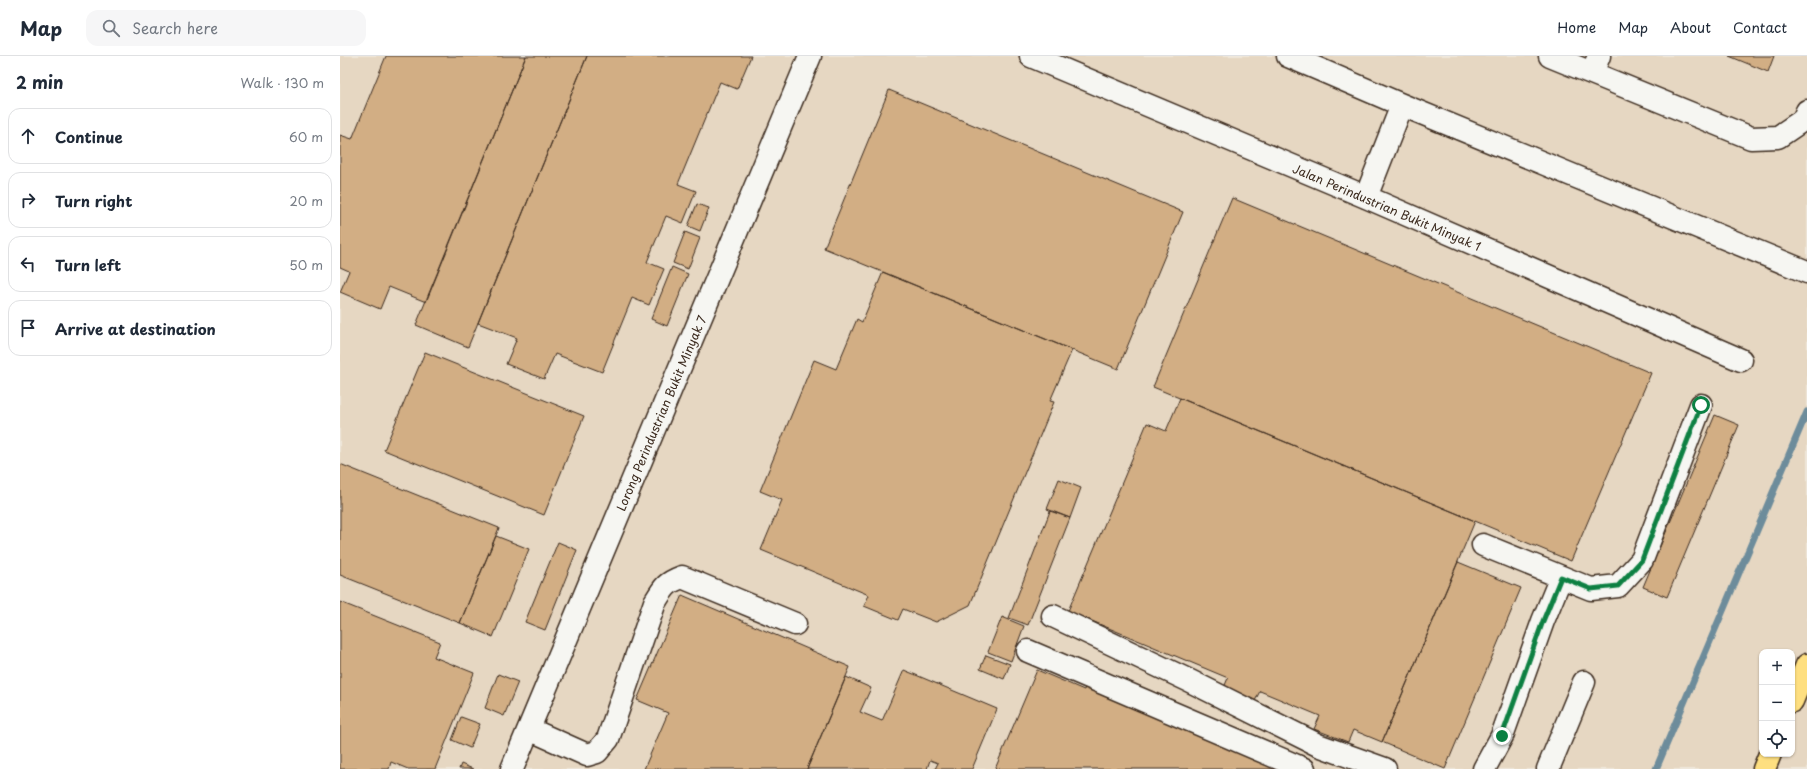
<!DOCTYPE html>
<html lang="en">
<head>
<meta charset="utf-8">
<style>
	:root { --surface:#fff; --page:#f6f6f7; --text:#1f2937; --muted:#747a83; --line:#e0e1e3 }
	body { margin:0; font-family:"Playpen Sans",sans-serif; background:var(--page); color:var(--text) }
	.controls { position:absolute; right:12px; bottom:12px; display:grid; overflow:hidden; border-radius:8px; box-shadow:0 1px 3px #0004 }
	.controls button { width:36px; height:36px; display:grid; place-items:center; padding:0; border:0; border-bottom:1px solid var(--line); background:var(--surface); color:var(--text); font:20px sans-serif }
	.stop { position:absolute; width:12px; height:12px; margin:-9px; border:3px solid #0b8043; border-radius:50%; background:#fff }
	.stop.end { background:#0b8043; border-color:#fff; box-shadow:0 1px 4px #0008 }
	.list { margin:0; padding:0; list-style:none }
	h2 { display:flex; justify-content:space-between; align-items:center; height:52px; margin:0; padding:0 16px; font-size:17px }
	h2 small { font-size:13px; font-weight:400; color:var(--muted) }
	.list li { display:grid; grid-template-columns:26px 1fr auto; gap:12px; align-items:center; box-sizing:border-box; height:56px; margin:0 8px 8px; padding:0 8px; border:1px solid var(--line); border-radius:12px }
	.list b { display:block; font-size:15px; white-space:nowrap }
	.list em { font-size:13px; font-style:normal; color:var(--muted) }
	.icon { flex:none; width:22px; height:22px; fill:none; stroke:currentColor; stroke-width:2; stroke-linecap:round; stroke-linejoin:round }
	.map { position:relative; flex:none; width:1467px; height:713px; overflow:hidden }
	header { display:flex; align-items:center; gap:24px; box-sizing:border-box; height:56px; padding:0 20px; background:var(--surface); border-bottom:1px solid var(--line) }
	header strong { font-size:19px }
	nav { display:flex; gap:22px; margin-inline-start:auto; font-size:14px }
	.search { width:280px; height:36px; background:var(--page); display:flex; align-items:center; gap:10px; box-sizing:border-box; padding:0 14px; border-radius:12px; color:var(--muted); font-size:15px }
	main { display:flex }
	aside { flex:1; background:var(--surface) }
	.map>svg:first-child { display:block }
	.built { fill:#e6d7c2; fill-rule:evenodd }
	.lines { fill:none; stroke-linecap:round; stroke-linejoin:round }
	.stream { stroke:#6d8c9b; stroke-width:7 }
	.building { fill:#d2ae84; stroke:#3b2a1e }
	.minor-casing { stroke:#3b2a1e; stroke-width:25 }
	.major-casing { stroke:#3b2a1e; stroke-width:25 }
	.minor { stroke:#f6f6f2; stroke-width:22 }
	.major { stroke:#fedf80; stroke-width:22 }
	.route { stroke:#0b8043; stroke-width:5 }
	.labels { text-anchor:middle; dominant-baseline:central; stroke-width:3.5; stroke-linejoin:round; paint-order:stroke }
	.street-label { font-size:12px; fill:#3b2a1e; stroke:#f6f6f2 }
</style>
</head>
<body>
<header>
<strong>Map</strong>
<div class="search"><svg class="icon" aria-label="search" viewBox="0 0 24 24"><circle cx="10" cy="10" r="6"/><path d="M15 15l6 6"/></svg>Search here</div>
<nav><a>Home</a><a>Map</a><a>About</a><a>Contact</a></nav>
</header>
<main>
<aside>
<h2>2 min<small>Walk · 130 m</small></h2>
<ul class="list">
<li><svg class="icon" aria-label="ahead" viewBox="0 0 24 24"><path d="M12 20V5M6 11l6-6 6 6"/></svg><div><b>Continue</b></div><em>60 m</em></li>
<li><svg class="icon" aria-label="right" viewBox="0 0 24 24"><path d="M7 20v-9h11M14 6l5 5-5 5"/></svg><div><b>Turn right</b></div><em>20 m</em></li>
<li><svg class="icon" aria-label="left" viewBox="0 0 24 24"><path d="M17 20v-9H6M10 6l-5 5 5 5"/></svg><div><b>Turn left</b></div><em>50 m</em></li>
<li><svg class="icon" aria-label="arrive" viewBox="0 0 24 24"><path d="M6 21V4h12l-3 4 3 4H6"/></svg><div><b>Arrive at destination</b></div></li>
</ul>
</aside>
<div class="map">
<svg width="1467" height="713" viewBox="0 0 1467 713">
	<rect width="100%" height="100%" fill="#efe8dc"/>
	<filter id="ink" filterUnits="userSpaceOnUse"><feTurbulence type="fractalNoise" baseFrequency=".025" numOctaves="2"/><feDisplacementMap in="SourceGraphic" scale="8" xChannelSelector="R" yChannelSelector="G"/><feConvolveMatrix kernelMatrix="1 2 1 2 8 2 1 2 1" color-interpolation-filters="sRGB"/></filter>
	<g filter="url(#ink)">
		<path class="built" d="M0,0H1467V713H0ZM1422,596H1452V698H1422Z"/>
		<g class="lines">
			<path class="stream" d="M1316,713L1467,356"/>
		</g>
		<path class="building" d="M46,0H186L86,246L49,231L40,253L0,236L9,215L0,211V79L12,83Z
			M186,0H247L128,291L76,269Z
			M247,0H411L397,33L380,26L338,128L356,135L343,167L326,160L307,206L324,213L309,249L292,242L262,316L215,298L204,323L166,308L177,282L138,267Z
			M1389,0H1434L1428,16Z
			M549,34L843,156L778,313L484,192Z
			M892,142L1311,317L1231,505L813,331Z
			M357,148L369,152L360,175L348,170Z
			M345,176L360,182L348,213L333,207Z
			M332,211L348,218L327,270L311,263Z
			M543,216L732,294L710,345L714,346L630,549L596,566L563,553L558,564L524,550L529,539L421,494L442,444L420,435L474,304L496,313L517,263L522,266Z
			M85,296L244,360L204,459L44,394Z
			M840,342L1135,465L1042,686L1013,674L1008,686L974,673L980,660L920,635L914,647L883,634L888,622L728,555L807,367L826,375Z
			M1375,359L1399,369L1327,541L1303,531Z
			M0,408L159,472L120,567L0,519Z
			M719,423L741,432L730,462L707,453Z
			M710,455L730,462L688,569L669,562Z
			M156,480L189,493L153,581L120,567Z
			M218,486L237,494L205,574L185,566Z
			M1118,506L1181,532L1105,713L1042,686Z
			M342,539L510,611L467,713H304L328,657L297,644Z
			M0,546L100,586L94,601L134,617L95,713H68L51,706L49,713H0Z
			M662,561L684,570L671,605L648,596Z
			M646,599L670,608L664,623L640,613Z
			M564,614L657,653L632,713H595L598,707L590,704L587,713H467L506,621L531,632L520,656L542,665Z
			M697,614L744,634L746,627L950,713H655Z
			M158,618L178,626L164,660L145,652Z
			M121,661L140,668L130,692L112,684Z
			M121,708L133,713H119Z"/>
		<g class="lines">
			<defs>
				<path id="minor" d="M691,0L1026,141L1401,304
					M948,0L1062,49L1467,216
					M1210,0L1411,82L1438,81L1463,64L1467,55
					M1252,17L1259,0
					M1026,141L1062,49
					M1143,489L1251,533L1278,530L1302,504L1361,349
					M713,560L850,625L978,689L1045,713
					M688,595L964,713
					M189,673L247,699L257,696L268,683L315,546C324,531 326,527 342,521L455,568
					M172,713L470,0
					M1144,713L1162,680L1203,565L1221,521
					M1208,713L1244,626"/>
				<path id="major" d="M1452,645L1467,609
					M1424,713L1430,698"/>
			</defs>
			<use href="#minor" class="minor-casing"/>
			<use href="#major" class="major-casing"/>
			<use href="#minor" class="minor"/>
			<use href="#major" class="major"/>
		</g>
	</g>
	<g class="lines" filter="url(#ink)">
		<path class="route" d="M1162,680L1203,565L1221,521L1251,533L1278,530L1302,504L1361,349"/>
	</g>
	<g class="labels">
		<g class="street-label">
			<text transform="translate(1047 151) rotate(23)">Jalan Perindustrian Bukit Minyak 1</text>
			<text transform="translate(321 357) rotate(-67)">Lorong Perindustrian Bukit Minyak 7</text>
		</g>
	</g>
</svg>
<div class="controls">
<button>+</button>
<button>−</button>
<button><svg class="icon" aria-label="locate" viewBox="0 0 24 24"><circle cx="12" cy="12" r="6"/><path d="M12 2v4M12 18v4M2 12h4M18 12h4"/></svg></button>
</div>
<div class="stop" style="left:1361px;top:349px"></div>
<div class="stop end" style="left:1162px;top:680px"></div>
</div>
</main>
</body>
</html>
